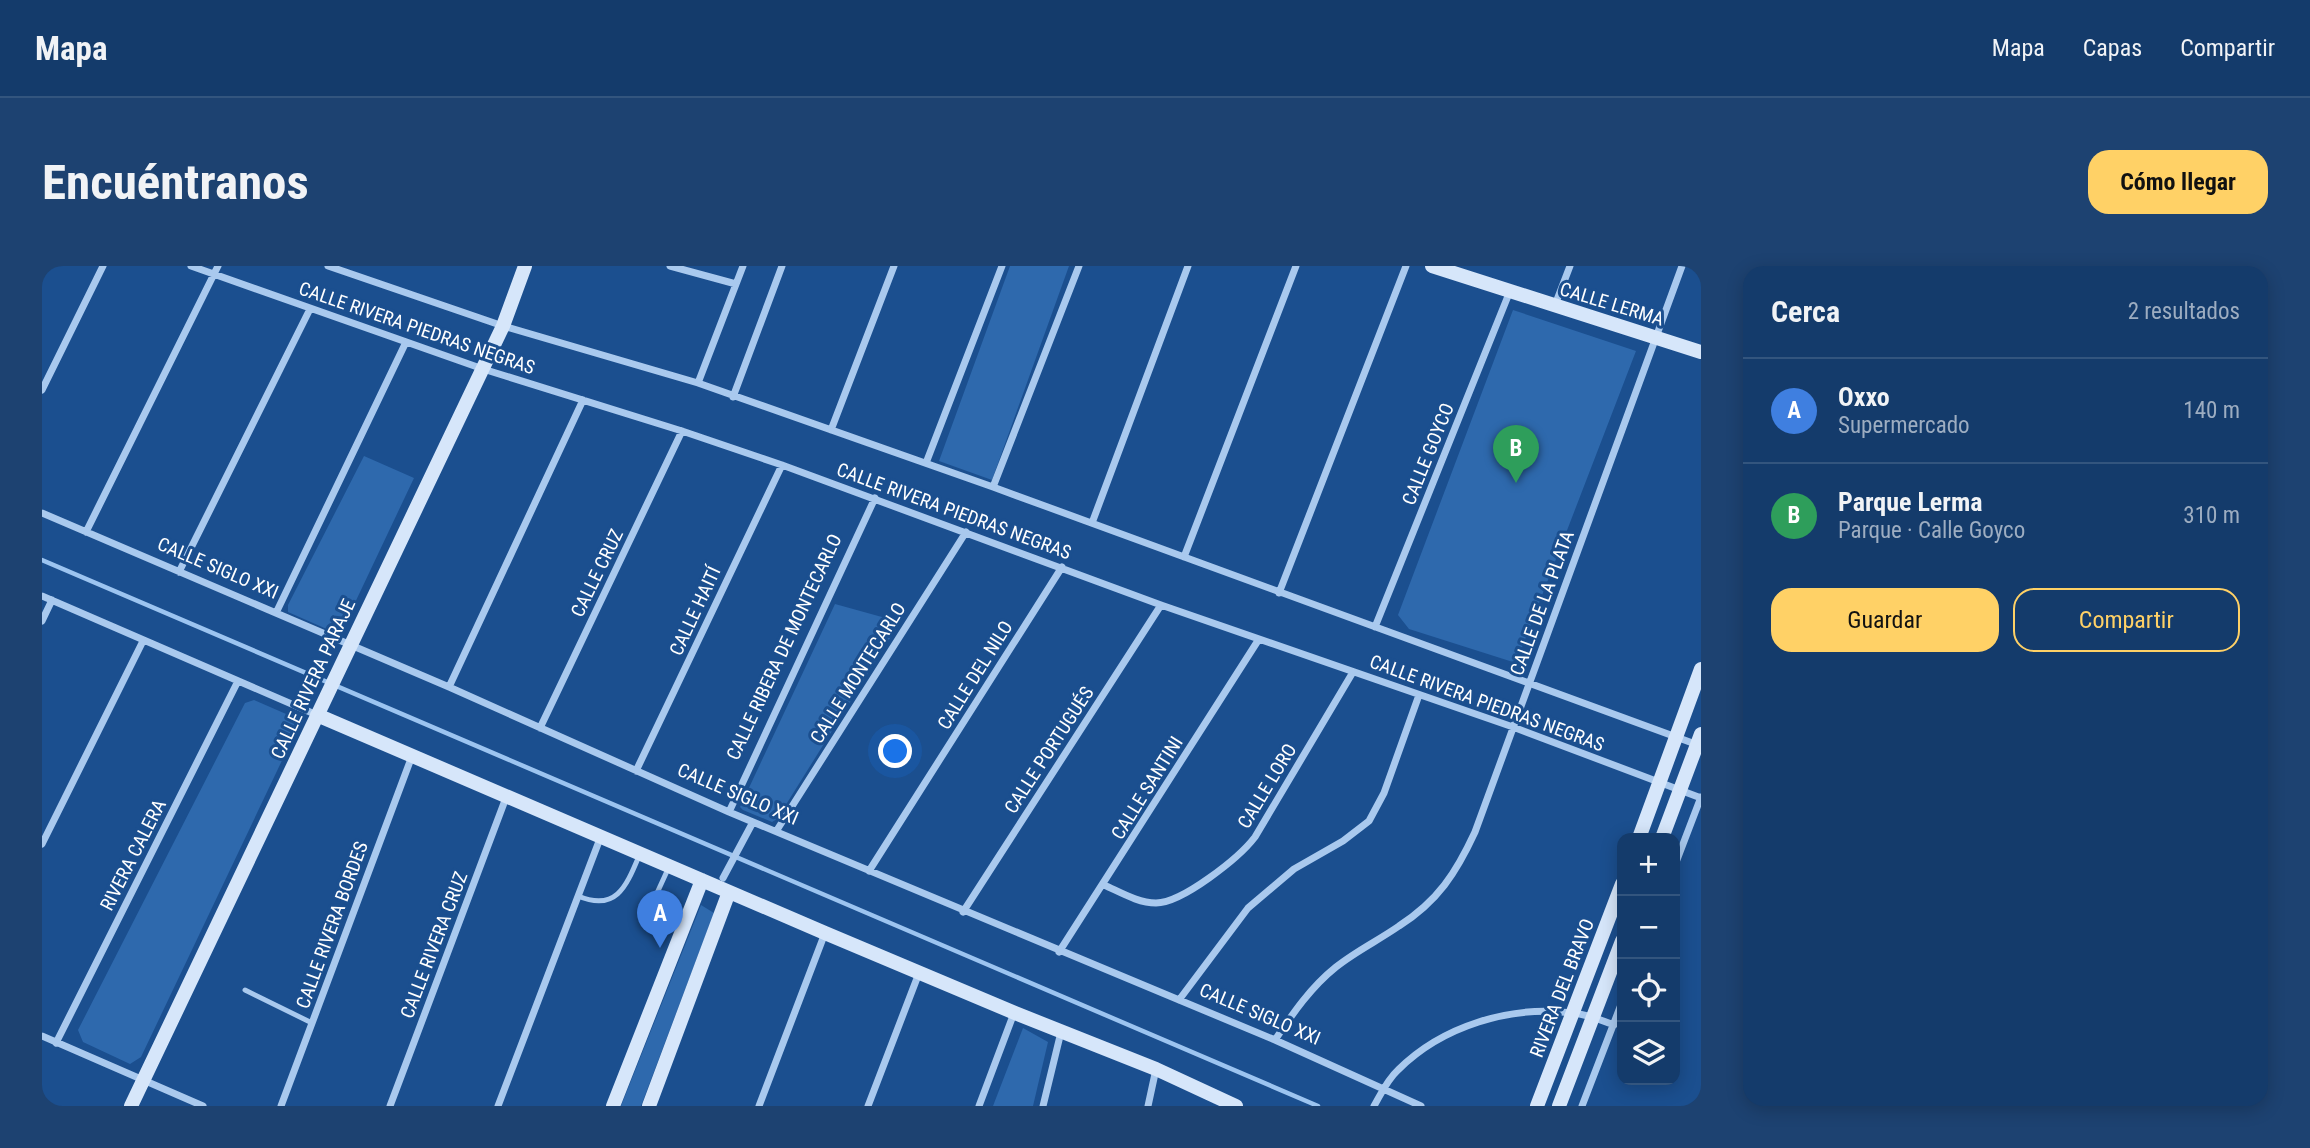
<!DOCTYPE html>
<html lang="es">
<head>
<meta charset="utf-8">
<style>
	:root { --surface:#143b6b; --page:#1d4271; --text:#f1f3f6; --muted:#9dadc1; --line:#33557e; --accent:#ffd166 }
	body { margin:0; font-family:"Roboto Condensed",sans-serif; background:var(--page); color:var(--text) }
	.controls { position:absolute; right:21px; bottom:21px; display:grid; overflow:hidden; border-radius:14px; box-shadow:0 4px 18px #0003 }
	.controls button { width:63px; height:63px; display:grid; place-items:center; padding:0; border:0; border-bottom:2px solid var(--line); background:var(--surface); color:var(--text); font:35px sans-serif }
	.you { position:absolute; left:854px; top:486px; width:24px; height:24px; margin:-18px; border:5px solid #fff; border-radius:50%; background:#1a73e8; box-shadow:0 0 0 10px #1a73e833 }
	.badge { display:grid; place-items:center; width:46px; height:46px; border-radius:50%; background:var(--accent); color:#fff; font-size:23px; font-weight:700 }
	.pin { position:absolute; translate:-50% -58px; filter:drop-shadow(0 2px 4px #0008) }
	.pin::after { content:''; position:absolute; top:37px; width:24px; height:21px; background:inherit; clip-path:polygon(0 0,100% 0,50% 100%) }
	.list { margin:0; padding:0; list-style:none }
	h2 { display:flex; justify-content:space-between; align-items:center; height:91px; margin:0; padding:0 28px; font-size:30px }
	h2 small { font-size:23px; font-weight:400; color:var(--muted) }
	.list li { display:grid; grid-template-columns:46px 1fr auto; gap:21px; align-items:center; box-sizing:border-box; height:105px; padding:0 28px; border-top:2px solid var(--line) }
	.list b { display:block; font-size:26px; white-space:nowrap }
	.list p { margin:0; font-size:23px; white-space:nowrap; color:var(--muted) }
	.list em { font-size:23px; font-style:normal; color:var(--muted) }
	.actions { display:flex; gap:14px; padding:21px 28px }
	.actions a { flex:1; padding:16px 0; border:2px solid var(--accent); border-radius:21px; text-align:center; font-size:24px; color:var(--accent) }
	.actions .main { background:var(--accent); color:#111 }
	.icon { flex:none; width:38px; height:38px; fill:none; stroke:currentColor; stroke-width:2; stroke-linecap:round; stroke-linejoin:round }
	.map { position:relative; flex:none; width:1659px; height:840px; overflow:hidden; border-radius:21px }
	header { display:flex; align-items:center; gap:42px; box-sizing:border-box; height:98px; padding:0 35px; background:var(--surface); border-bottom:2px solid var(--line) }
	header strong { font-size:33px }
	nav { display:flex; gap:38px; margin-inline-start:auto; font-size:24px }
	.intro { display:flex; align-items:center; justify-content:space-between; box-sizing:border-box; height:168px; padding:0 42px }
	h1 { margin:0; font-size:49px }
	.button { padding:18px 32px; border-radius:21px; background:var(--accent); color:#111; font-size:24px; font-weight:700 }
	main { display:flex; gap:42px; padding:0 42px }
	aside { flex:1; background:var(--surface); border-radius:21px; box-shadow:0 4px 18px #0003 }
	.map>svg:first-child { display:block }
	.green { fill:#2e69ad }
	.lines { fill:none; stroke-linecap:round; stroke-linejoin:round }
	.stream { stroke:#9cc4f0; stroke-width:4.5 }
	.lane { stroke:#a9c9ee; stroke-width:5 }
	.street { stroke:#a9c9ee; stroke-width:7 }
	.secondary { stroke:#d6e6fa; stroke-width:14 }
	.labels { text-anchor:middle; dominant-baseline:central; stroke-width:6; stroke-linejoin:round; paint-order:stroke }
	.street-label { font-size:19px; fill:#fff; stroke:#1b4f8f }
</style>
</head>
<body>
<header>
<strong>Mapa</strong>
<nav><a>Mapa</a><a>Capas</a><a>Compartir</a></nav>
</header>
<div class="intro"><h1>Encuéntranos</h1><a class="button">Cómo llegar</a></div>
<main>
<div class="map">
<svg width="1659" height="840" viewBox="0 0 1659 840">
	<rect width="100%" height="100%" fill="#1b4f8f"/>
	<path class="green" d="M968,0H1027L950,214L897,195Z
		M1471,44L1594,85L1474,397L1367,363L1356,349Z
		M322,190L372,212L301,362L296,368L246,346V339Z
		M793,338L858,356L735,553L730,556L701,544L698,541Z
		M212,434L251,451L254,465L99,791L88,798L41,776L36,764L203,437Z
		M659,639L672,647L599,840H579Z
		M981,762L1006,776L991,840H951Z"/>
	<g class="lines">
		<path class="stream" d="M0,294L1276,840"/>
		<path class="lane" d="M536,630C574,646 584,621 597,590
			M610,638L626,603
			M203,724L270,757"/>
		<path class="street" d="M149,0L441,103L640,165L740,199L1119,339L1471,461L1659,532
			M286,0L461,60L656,117L951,221L1656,479
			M628,0L694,18
			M1513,39L1528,0
			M656,117L701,0
			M0,124L61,0
			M691,131L740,0
			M789,164L852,0
			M884,197L960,0
			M951,221L1037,0
			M0,247L407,421L687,546L1233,774L1379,840
			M1050,257L1146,0
			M44,266L176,0
			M1142,291L1254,0
			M137,306L268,43
			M1237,327L1364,0
			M0,330L275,449
			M234,347L364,76
			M0,355L10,334
			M1333,361L1468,25
			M407,421L541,134
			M498,462L640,165
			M594,505L740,199
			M687,546L833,232
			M735,564L924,266
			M0,578L101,375
			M1633,599L1659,531
			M827,605L1020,301
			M681,612L711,556
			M1062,619C1078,626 1096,637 1114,637C1140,637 1197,592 1213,571L1311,406
			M921,646L1119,339
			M1017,686L1217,373
			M1137,734L1206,642L1252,603L1301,575L1327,555L1342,527L1377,429
			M0,770L161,840
			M1233,774C1251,747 1269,721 1294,701C1314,685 1337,674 1357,660C1396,635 1414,607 1433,566L1640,0
			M14,777L196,415
			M239,840L370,490
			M348,840L465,529
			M456,840L559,570
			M717,840L783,667
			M826,840L877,707
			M937,840L972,747
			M1001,840L1019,766
			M1106,840L1114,803
			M1332,840C1339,828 1345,814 1356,804C1400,760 1469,739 1530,747C1544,748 1559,754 1572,759
			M1540,840L1580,736"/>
		<path class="secondary" d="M1390,0L1659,86
			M275,449L783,667L973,747L1114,803L1194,840
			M1597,572L1659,403
			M1620,572L1659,468
			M89,840L461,60L483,0
			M571,840L660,614
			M607,840L687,626
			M1495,840L1580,618
			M1517,840L1580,675"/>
	</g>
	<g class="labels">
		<g class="street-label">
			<text transform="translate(1570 38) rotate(17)">CALLE LERMA</text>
			<text transform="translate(375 62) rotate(19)">CALLE RIVERA PIEDRAS NEGRAS</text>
			<text transform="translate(1386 188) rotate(-68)">CALLE GOYCO</text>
			<text transform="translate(912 245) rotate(20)">CALLE RIVERA PIEDRAS NEGRAS</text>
			<text transform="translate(176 302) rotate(23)">CALLE SIGLO XXI</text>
			<text transform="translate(555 307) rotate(-64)">CALLE CRUZ</text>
			<text transform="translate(1500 337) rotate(-70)">CALLE DE LA PLATA</text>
			<text transform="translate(653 345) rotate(-65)">CALLE HAITÍ</text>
			<text transform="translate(742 381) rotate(-65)">CALLE RIBERA DE MONTECARLO</text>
			<text transform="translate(816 407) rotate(-58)">CALLE MONTECARLO</text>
			<text transform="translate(933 409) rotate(-58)">CALLE DEL NILO</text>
			<text transform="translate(271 413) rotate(-65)">CALLE RIVERA PARAJE</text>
			<text transform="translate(1445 437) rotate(20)">CALLE RIVERA PIEDRAS NEGRAS</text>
			<text transform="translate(1007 484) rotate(-57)">CALLE PORTUGUÉS</text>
			<text transform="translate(1225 520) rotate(-59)">CALLE LORO</text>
			<text transform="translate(1105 522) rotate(-58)">CALLE SANTINI</text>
			<text transform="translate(696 528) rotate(23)">CALLE SIGLO XXI</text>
			<text transform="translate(91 589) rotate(-63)">RIVERA CALERA</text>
			<text transform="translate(290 659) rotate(-70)">CALLE RIVERA BORDES</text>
			<text transform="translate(392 679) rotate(-69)">CALLE RIVERA CRUZ</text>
			<text transform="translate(1520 722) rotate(-69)">RIVERA DEL BRAVO</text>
			<text transform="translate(1218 748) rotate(23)">CALLE SIGLO XXI</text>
		</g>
	</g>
</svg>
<div class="controls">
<button>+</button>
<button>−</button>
<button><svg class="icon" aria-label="locate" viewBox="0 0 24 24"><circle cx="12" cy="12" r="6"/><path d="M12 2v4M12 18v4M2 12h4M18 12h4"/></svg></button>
<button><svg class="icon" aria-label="layers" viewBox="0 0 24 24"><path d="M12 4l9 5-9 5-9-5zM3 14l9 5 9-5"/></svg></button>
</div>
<div class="you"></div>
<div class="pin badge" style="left:618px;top:682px;background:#3f7fe0">A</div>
<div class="pin badge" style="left:1474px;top:217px;background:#2e9e5b">B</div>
</div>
<aside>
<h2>Cerca<small>2 resultados</small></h2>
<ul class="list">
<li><span class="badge" style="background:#3f7fe0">A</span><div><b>Oxxo</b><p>Supermercado</p></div><em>140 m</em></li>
<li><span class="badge" style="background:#2e9e5b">B</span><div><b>Parque Lerma</b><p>Parque · Calle Goyco</p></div><em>310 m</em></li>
</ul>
<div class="actions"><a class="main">Guardar</a><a>Compartir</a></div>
</aside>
</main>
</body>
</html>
